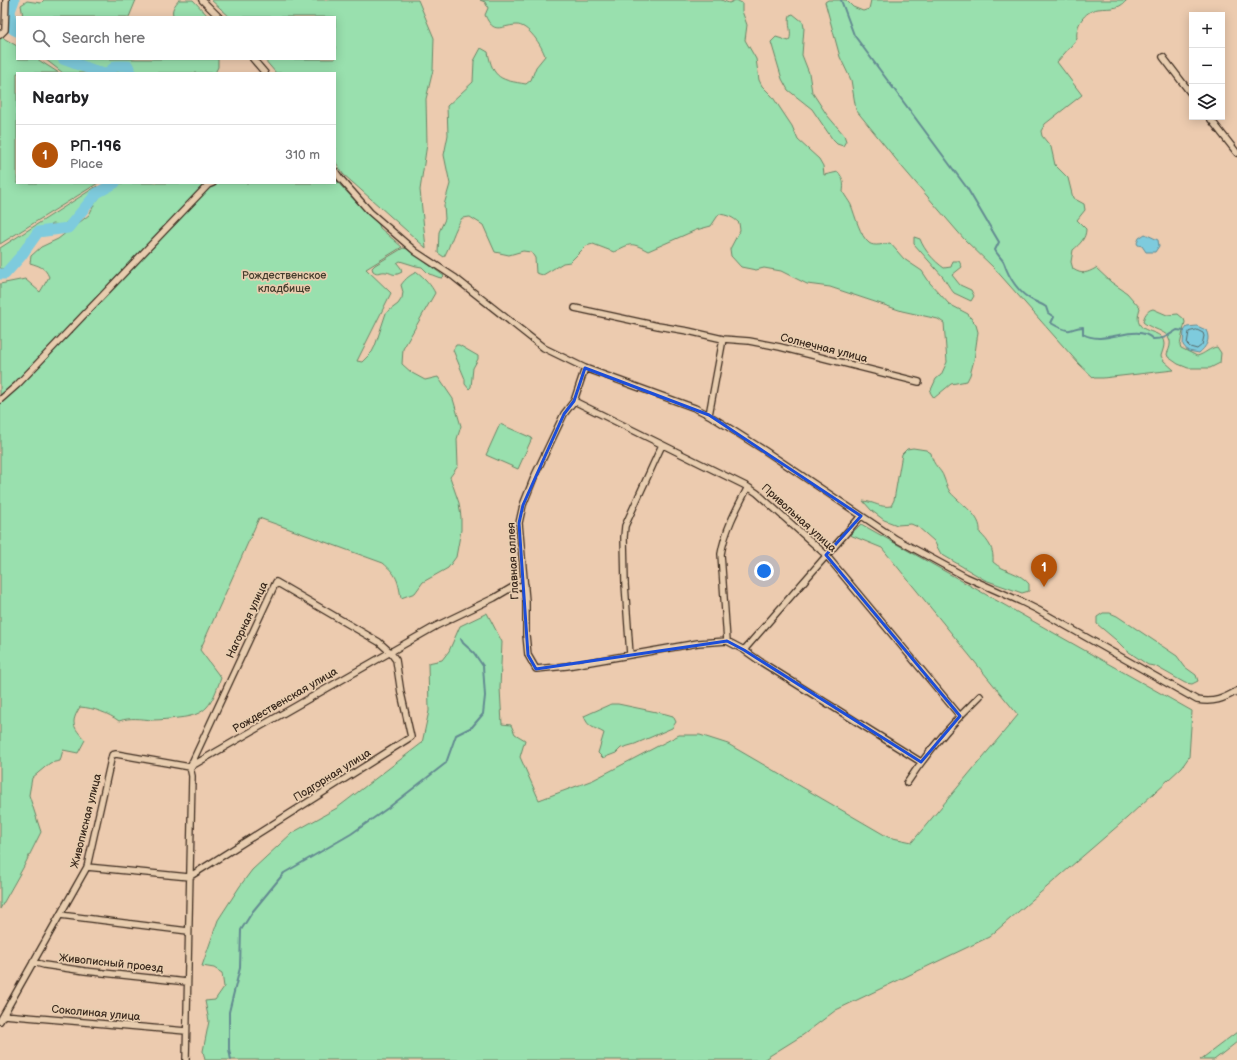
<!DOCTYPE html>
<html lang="en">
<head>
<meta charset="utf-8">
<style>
	:root { --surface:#fff; --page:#f2f2f2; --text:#202124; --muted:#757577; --line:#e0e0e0; --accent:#b45309 }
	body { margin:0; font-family:"Balsamiq Sans",sans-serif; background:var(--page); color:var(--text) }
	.controls { position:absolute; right:12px; top:12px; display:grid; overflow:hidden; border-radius:0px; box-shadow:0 2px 10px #0003 }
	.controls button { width:36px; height:36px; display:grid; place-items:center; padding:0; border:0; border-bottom:1px solid var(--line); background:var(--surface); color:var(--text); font:20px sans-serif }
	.you { position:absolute; left:764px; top:571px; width:14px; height:14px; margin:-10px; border:3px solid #fff; border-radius:50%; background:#1a73e8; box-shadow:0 0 0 6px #1a73e833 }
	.badge { display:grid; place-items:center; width:26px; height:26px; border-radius:50%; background:var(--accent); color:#fff; font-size:13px; font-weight:700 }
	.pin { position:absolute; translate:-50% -33px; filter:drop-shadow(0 1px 2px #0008) }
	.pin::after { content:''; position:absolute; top:21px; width:14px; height:12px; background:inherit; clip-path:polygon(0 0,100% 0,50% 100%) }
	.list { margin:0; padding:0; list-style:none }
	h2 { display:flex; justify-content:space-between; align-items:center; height:52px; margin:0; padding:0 16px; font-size:17px }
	h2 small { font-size:13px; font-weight:400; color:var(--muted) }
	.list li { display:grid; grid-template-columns:26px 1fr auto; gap:12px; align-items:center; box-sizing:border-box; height:60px; padding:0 16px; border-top:1px solid var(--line) }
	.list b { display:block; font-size:15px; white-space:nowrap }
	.list p { margin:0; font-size:13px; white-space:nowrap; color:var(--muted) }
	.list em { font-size:13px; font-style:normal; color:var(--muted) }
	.icon { flex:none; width:22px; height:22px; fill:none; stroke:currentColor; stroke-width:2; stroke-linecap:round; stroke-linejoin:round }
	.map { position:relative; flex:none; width:1237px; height:1060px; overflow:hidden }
	.search { position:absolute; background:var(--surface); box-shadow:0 2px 10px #0003; left:16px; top:16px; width:320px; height:44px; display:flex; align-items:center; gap:10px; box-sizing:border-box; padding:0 14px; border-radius:0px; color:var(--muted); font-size:15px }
	.panel { position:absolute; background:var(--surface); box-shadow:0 2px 10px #0003; left:16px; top:72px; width:320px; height:112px; border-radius:0px }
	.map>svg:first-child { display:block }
	.green { fill:#99e0ae; stroke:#6a8566 }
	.water { fill:#7ecbdd; stroke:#638b91 }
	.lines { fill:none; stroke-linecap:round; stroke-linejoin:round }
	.shore { stroke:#566a6a; stroke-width:1 }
	.stream { stroke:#638b91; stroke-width:2 }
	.river { stroke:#7ecbdd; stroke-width:11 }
	.street-casing { stroke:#3b2a1e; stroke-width:8 }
	.street { stroke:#e8cdaf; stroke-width:5.5 }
	.marked { fill:none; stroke:#1d4ed8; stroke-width:3; stroke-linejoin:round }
	.labels { text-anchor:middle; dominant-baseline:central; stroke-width:3.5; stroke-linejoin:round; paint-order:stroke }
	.park-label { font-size:11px; fill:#443c2c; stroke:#e8cdaf }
	.street-label { font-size:11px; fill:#3b2a1e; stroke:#e8cdaf }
</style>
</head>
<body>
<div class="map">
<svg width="1237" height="1060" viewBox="0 0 1237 1060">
	<rect width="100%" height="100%" fill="#eccbaf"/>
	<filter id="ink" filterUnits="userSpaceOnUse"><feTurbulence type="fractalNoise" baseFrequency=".025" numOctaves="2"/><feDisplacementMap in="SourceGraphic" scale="8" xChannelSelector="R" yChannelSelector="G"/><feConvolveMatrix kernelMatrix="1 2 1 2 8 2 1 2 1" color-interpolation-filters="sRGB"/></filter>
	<g filter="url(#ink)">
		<path class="green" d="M44,0H136L129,17H23L21,5L27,1L41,3Z
			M179,0H193L209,17H174C170,10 175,5 179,0Z
			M211,0H418L434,38L433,70L426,99L427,144L420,190L426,248L343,174L335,161V73H276L264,59H335V17H230Z
			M480,0H721L729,3L736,0L742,3V11L747,25L745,40L756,59L759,80L762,86L772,96L792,126L798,140L819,159L823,166L824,175L838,172C844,179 844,184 843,192C845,196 849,201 851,205C855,215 860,236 869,243C874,247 884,244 890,243L904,259L922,271L930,283L949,304L968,314L976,325L978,332L974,360L970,375L967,381L951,384L934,398L930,392L936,379L941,375L947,362L944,323L938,319L902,311L830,287L807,284L781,271L764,268L756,270L741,267L731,256L730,249L740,230L739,223C733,217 727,215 719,214L711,226L696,230L648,251C631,242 631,243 614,252L593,244L586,246L570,262L563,263L543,275L536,273L535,258L531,252L523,251L509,255L495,252L483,225L470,217L462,218C454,230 451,244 444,257L438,253L439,232L445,219L444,205L450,184L444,155L448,135L447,106L473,82L474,61L481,48L488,52C493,79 501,80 526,84L531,80L536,67L545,56C542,46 528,24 516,25C500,26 494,35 485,15L488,8L485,2Z
			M828,0H846L853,7L863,11L869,9L871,0H1127C1124,3 1121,6 1117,7C1111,9 1104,8 1098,9C1084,11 1075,26 1077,39L1057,62L1082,95L1045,124L1041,131L1042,136L1051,147L1055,165L1068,178L1073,198L1084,204L1085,210L1077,220L1086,229C1086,238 1080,244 1073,250L1071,262L1073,269C1082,275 1087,273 1096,268L1111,282L1127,293L1140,308C1130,339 1163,325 1164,344C1164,348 1162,352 1161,356L1164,361L1174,370L1103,378H1094L1079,364L994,268L964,239L903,168L856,110L851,80L840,57L825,2Z
			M793,14L803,22L804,28L802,55L809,73L812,92L827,115L844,135L846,141L843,146L837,144L833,140L812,109L788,90L782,79L771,42L776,37L789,41C793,31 787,26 790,15Z
			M0,36L17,46V59H37L59,73H17V183H98L0,244Z
			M45,59H218V67L215,73H63Z
			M335,178L341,186L379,225L380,228L402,247L366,269L391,293L357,361L362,362L372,352L375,346L386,313L398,304L402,298L403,292L401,285C406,278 410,275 417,272C424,277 432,286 435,293L403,349L402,364L412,373L425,380L438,377L453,399L461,426L457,439L458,466L450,477L459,503L461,517V530L456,557L448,568L423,582L415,593L401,598C398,580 397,575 383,563L259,518L200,650L221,678C211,705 208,715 178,718C169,719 161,720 153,720C141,719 130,717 119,721C108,713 94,708 80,707C70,723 73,727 85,740L78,753L63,750L60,761L50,763L32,778L29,795L41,832L23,868L0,909V284L25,279L40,292L49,277C45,267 39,266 30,263L31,256L41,247L58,239L89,215L95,203L111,183H335Z
			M97,186C88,201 77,215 63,225L52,224L35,234L16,259L4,269L0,268V248Z
			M914,237L920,239C924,250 934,261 944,268L951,267L953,261H959L962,267L952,275L960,285L971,290L974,296L971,301L954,293L950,288L943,277L914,244Z
			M403,248L409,249L425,262L444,276L442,278C438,278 434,275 429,274L422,267L416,266L400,261L397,263L401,268L402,272C393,277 393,273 386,272C380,271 378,275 373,271L372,268L375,265Z
			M1153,309L1167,315L1178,314L1184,319L1185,322L1180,345L1181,348L1197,356C1205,354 1209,348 1217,347L1221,353L1220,363L1210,368H1188L1178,364L1168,357L1167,354C1179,330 1154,332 1143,322C1144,316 1147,310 1153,309Z
			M456,345H459L478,356V359L473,368L471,387L469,389L465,384V379L453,350Z
			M500,424L532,438L518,469L486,455Z
			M913,448L926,450L931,453C933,467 941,468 944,478C946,483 947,487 950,492C961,505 982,515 980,533C989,542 994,549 993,562C1004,572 1020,572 1029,584V591L1022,593L985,580L941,554L934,541L918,527L911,524L897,525L884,520L872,511L863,501C875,502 880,508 891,506L894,500L902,454L907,449Z
			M861,524L1192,711L1189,757L1182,767L1127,818L989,937L836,1010L803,1035L763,1060H205L203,1051L209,1021L205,1001L215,1000L224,987L222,973L214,968L202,966L218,920L240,886L252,870L292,833L337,808L422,743L429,711L428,663L442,660L449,651L460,626L487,613L502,642L500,688L502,724L511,725L515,734L525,740L520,757L539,800L593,780L679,735H700L728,744L888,837L912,842L1018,715L882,548L850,535Z
			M1103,613H1110L1117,616L1177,656L1185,667L1196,675L1198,681L1192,684L1185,683L1155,666L1148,665L1126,650L1116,640L1097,624V617Z
			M611,704H618L666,714L673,716L676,722L672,728L635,744L621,748L616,753L603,758L598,753L604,733C594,727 588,728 584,716Z
			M1237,1032V1042L1214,1060H1200Z"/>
		<path class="water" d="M1145,234L1158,240L1159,246L1155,252H1146L1142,246L1138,245L1137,243L1139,238Z
			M1197,326L1206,330C1211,340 1206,347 1199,353L1188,351L1183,345L1184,331L1187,327Z"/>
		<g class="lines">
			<path class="shore" d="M1197,330L1203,333L1204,336L1202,345L1197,349L1190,347L1187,344L1189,332Z"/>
			<path class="stream" d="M841,0L854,35L967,188L999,242L995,250C997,255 1002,258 1004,263C1009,278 1019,294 1034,301C1038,303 1042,304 1046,307L1048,313L1054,317L1051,323C1056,326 1065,331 1070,330C1075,329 1076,327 1083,327V334C1105,347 1135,322 1153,339C1166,339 1167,336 1177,330L1184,331
				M231,1060L229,1049V1012L240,968L241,930L253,911L284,873L351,834L388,808L446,763L456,735L472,727L483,714L485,696L483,666L474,653L463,643L461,639"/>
			<path class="river" d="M14,0L10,11L13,29L17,31
				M63,59L101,73
				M107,73L116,66H128L131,73
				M0,274H5L21,256L38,232L68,228L97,193L115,183"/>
			<defs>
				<path id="street" d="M202,0L219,17
					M0,35L5,30L6,0
					M1163,57L1192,95
					M253,59L265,73
					M1209,117L1237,153
					M335,171L340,178L370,212L416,252L454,277L544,348L585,368L695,408L709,415L764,450L896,539L966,577L1020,601L1038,610L1197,700C1214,703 1223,699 1237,691
					M575,308L658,326L688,331L723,339L749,341L780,347L919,382
					M585,368L574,401L564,414L535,475L523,505L519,523L526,601V635L528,655L536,669L567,666L698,643L727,641L744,650L761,662L921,762
					M0,400L17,385L208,185L213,183
					M574,401L748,487L757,493L826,555L960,716
					M709,415L723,339
					M727,641L721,554C725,530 737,508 748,487
					M744,650L861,516
					M630,655L625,584L624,537L625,526L662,445
					M190,767L254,730L436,626L494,598L511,588L525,585
					M907,783C928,751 953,722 980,696
					M87,867L189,877
					M189,877L411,737L401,693L396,660L390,652L379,642L276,582L190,767
					M60,915L188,931
					M33,962L44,965L85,971L187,982
					M4,1015L186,1031
					M0,1021L87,867L112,755L116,754L190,767
					M186,1060L192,776L190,767"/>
			</defs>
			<use href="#street" class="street-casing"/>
			<use href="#street" class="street"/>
		</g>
	</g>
	<path class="marked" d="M585,368L709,415L861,516L826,555L960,716L921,762L744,650L727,641L536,669L528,655L519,523L523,505L564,414L574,401Z"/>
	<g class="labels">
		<g class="park-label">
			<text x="284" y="275">Рождественское<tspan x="284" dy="13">кладбище</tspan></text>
		</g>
		<g class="street-label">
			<text transform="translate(824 348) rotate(14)">Солнечная улица</text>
			<text transform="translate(799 518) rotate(42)">Привольная улица</text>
			<text transform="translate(513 561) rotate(-93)">Главная аллея</text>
			<text transform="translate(247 620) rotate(-65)">Нагорная улица</text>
			<text transform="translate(285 700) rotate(-30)">Рождественская улица</text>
			<text transform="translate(332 775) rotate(-32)">Подгорная улица</text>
			<text transform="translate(86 821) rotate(-76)">Живописная улица</text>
			<text transform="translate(111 963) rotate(6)">Живописный проезд</text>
			<text transform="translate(96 1013) rotate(5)">Соколиная улица</text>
		</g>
	</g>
</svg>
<div class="controls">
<button>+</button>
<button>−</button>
<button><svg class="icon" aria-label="layers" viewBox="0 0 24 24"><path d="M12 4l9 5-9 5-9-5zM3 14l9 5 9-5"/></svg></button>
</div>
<div class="you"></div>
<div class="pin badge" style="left:1044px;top:587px">1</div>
<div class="search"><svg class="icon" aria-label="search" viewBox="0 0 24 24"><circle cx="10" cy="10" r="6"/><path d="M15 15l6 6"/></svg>Search here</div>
<section class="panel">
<h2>Nearby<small></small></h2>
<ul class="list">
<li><span class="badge">1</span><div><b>РП-196</b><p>Place</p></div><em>310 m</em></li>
</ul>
</section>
</div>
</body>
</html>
